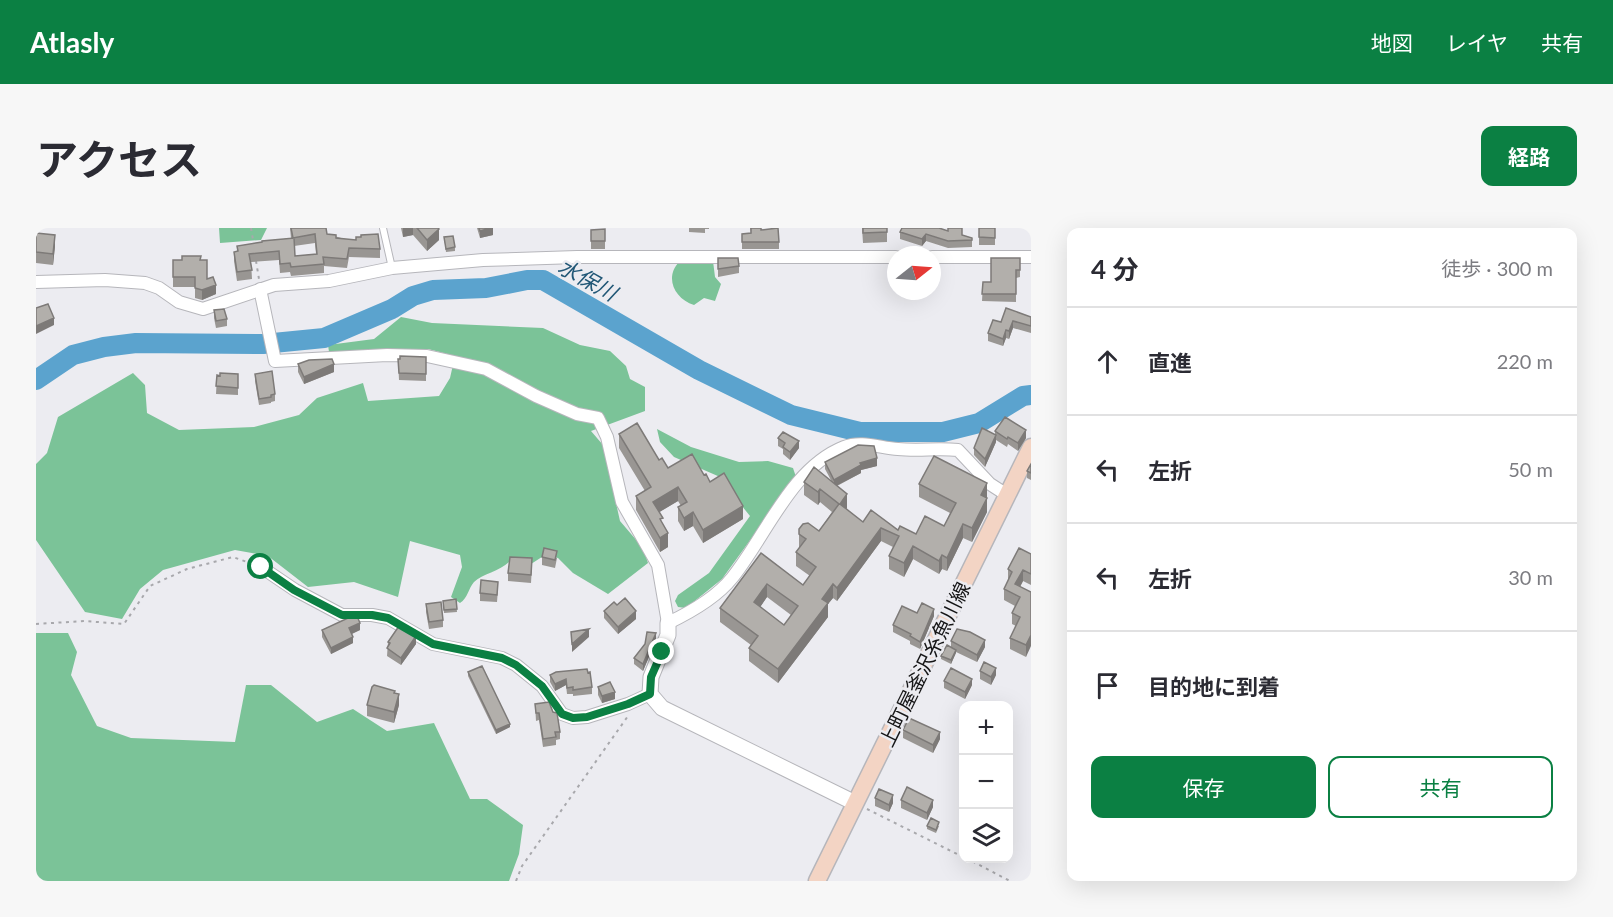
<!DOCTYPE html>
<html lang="ja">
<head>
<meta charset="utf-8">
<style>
	:root { --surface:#fff; --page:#f7f7f7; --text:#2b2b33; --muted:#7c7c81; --line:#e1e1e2; --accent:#0b8043 }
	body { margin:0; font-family:Lato,"Noto Sans JP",sans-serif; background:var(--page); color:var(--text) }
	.controls { position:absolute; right:18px; bottom:18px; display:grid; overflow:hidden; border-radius:12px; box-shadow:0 6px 24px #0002 }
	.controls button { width:54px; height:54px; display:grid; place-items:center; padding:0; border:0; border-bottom:2px solid var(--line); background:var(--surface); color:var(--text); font:30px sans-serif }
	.compass { position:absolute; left:851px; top:18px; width:54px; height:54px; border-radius:50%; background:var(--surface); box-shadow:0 6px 24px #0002; rotate:73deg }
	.stop { position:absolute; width:18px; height:18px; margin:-14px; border:4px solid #0b8043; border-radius:50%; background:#fff }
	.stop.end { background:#0b8043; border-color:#fff; box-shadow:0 2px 6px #0008 }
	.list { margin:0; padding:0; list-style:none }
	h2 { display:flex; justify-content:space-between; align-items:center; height:78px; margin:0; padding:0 24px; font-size:26px }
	h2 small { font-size:20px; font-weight:400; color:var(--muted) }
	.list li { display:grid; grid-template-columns:39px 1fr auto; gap:18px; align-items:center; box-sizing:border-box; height:108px; padding:0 24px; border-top:2px solid var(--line) }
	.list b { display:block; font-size:22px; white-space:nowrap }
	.list em { font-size:20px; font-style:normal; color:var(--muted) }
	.actions { display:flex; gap:12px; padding:18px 24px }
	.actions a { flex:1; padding:14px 0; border:2px solid var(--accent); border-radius:12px; text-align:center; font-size:21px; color:var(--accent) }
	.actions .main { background:var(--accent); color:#fff }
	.icon { flex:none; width:33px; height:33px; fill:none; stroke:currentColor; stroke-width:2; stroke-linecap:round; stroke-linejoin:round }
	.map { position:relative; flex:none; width:995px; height:653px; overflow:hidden; border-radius:12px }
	header { display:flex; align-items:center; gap:36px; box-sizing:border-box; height:84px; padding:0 30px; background:var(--accent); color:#fff }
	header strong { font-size:28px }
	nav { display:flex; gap:33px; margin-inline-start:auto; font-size:21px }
	.intro { display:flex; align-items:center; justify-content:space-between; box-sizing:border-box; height:144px; padding:0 36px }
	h1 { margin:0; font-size:42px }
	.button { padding:15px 27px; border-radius:12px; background:var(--accent); color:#fff; font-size:21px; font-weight:700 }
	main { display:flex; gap:36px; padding:0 36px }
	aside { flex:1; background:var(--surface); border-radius:12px; box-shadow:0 6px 24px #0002 }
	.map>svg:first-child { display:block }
	.forest { fill:#7bc398 }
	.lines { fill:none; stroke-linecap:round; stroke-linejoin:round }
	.river { stroke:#5ba3ce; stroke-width:20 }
	.service-casing { stroke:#b6b6bb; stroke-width:8 }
	.minor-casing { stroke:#b6b6bb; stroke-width:14 }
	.tertiary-casing { stroke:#b6b6bb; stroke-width:17 }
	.secondary-casing { stroke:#b6b6bb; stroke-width:19 }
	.path { stroke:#a8a8ac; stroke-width:2; stroke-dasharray:3 4.5; stroke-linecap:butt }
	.service { stroke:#fff; stroke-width:6 }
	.minor { stroke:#fff; stroke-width:12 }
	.tertiary { stroke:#fff; stroke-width:15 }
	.secondary { stroke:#f3d4c4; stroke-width:16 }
	.wall { fill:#999693; fill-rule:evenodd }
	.shaded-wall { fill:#7d7a78 }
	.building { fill:#b2afab; stroke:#7d7a78; stroke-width:1.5; fill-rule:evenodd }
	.route { stroke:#0b8043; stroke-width:8 }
	.labels { text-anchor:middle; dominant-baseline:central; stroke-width:5; stroke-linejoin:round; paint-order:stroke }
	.street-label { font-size:20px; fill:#151516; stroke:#ececf1 }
	.water-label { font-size:21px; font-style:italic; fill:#215776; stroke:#ececf1 }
</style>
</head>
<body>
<header>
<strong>Atlasly</strong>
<nav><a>地図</a><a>レイヤ</a><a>共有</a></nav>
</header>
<div class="intro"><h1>アクセス</h1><a class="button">経路</a></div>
<main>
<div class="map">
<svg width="995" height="653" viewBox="0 0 995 653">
	<rect width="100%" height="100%" fill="#ececf1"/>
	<path class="forest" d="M183,0H231L225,12L184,15Z
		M677,33L679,49L685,56L679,73L668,70L658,77C639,71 628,50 643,34Z
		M365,89L396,95L507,100L544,117L574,123L590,138L594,151L609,159V183L555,203L567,217L584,293L607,320L612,335L572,366L537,345L522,330L509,327L495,336L473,334C464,343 446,346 438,354C432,361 432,370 424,375L415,369L426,339L424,327L374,313L362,369L318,354L272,359L232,328L199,322L127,342L104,361L86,391L49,384L0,312V236L11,225L22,189L97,145L109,157L111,185L143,202L218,199L263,187L281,170L327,155L332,173L403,168L414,150L419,128L392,121L293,124L292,117L338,111Z
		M621,201L655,219L703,234L732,233L757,240L760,249L686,351L650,380L642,379L639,373L642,367L673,345L714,288L701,272L691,252L638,229L624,214Z
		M0,405H32L41,424L35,447L61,498L95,510L199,514L210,457H235L281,494L317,481L351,503L398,495L434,571H451L487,597L483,626L473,653H0Z"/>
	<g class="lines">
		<path class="river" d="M0,152L37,127L68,119L100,115L227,116L288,110L356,81L377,68L397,62L450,60L491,52H507L663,142L755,187L824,204H907L943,195L987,168L995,167"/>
		<defs>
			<path id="service" d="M347,0L356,40"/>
			<path id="minor" d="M896,29H995
				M0,54L69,52L109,55L123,60L143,74L167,81L238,57L293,53L356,40L447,32L541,29H860
				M224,61L239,133L351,127L391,128L450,141L500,168L541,186L562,190L571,209L586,274L622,337L632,395C655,384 680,370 696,350C730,308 755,240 808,219C826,212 844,220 862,221C882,223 902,220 922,222L954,256L971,267
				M225,339L259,362L306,387H336L352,390L397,416L466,430L480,437L506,458L526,486L537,490L551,489L592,476L614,466"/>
			<path id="tertiary" d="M632,395V407L615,449L614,466L626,480L819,575"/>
			<path id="secondary" d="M781,653L995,219"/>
		</defs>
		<use href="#service" class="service-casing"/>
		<use href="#minor" class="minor-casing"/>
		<use href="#tertiary" class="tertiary-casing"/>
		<use href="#secondary" class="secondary-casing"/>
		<path class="path" d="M215,0L218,18
			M220,33L223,51
			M0,396L48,393L88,396L114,358L151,341L197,329L214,335
			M831,581L927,629
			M930,630L974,653
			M480,653L486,638L592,488"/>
		<use href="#service" class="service"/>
		<use href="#minor" class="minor"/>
		<use href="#tertiary" class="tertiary"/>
		<use href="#secondary" class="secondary"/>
	</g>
	<path class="wall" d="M254,0H290L291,6L344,21V30L313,29L311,40L288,38V45L255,48L254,44L244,45L243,32L215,34L216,51L201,53L198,33V24H201V18L255,10ZM279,15L280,26L259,28L258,18Z
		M365,0H402L403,12L391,23L377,7L367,9Z
		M441,0H457V7L444,10Z
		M653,0H673V1H669V5L653,4Z
		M714,0L725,2L743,14V21H706V6L715,5Z
		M826,0H851V14L827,15Z
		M943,0H959V17H943Z
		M569,1V21H555V2Z
		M864,4L926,7L936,10V19L912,20L890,13L886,18L864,11Z
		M0,5L19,18L17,37L0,35Z
		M408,9L419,19V23L410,24Z
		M682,30L703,38V45L682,49Z
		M984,30V49L980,50V74L946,73L947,54H955Z
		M137,32H164L171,51L180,66L166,72L159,70V59H137Z
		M856,33H860V46H856Z
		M178,82L191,91V98L180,100L178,90Z
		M995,89V105L977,100L973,111L970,110L967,118L952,113V105L965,94Z
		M390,129V153L363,152L362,131Z
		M262,136L298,144L268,156L262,144Z
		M202,146V167L180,166L181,147Z
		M219,146L239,166V173L235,174V175L223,177L219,153Z
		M959,203L990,210L982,223L972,216L971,219L960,212V214L949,239L938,227V220L959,206Z
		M583,206L623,232L632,240L668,247L707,291L667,315L657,298L648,303L642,293V279L645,278L642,273L623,284L632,319L624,324L600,282V268L609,263L583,220Z
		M742,210L763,220L754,232L747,226V221L742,218Z
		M789,234L841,238L825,242V245L801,258L811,280L810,281L827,294L880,306L908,298L914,285L883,269V256L951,269V284L936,314L927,310L911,343L906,341L903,346L877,331L868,349L853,341V328L857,319L845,313L801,373L797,370L792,376V389L742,455L713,433V420L715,417L684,394V380L725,325L767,357L774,348L760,338V324L763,320V301L783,303L796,284L784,274L782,277L768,267V254H796L789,241ZM731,369L755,387L748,397L724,379Z
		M995,236V252L991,250V243Z
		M995,326V357L987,353L984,359L995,364L990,429L974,421V410L980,398L976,396V385L979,378L968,372V361L972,353V341Z
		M506,329L521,330L519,340L506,337Z
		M496,338L495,355L472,353V345Z
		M462,361L461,374L444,373V365Z
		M420,371L421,384L408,385L407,373Z
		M390,376L407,392V399L393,401L390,384Z
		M581,377L600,391L582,406L568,390V383Z
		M881,385L898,388L884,421L874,416V413L857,404V397Z
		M286,402H324L316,406L317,415L295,426L286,409Z
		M620,412L607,443L598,436V430Z
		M915,413L949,419L941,434L920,424L915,436L905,431V428L915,419Z
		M352,414L380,416L365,437L351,428Z
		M944,443L960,447L955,457L944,451Z
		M432,444L474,499L460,506L432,448Z
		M552,445L556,459V466L537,468V466H531L530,457L519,463L514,454V447Z
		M908,453L936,457L929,471L908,460Z
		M562,459L579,471L566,475L562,467Z
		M359,465L363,477L358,495L331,488V477Z
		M499,476L524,504V511L520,512V517L507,519L503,492L500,493Z
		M867,502L904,511L897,525L867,510Z
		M839,570L857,575L853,584L839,578Z
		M865,572L897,579L891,592L865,580Z
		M891,598H903L900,605L891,601Z"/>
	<path class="shaded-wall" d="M367,0H377V7L367,9Z
		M454,0H457V7L444,10V3Z
		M403,1V12L391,23V12Z
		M890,6V13L886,18V11Z
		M19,7V18L17,37V26Z
		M180,57V66L166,72V62Z
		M18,90V97L0,106V98Z
		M977,93V100L973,111V103Z
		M970,102V110L967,118V111Z
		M298,136V144L268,156V149Z
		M990,202V210L982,223V215Z
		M960,207V214L949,239V231Z
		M763,213V220L754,232V224Z
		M841,230V238L825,242V245L798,259V252L824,235Z
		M951,255V269L945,280V267Z
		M642,259V273L617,288V274Z
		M784,261V274L782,277V264Z
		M811,266V280L804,290V276Z
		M951,270V284L936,314V300Z
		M707,278V291L667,315V302Z
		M657,284V298L648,303V290Z
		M927,296V310L911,343V330Z
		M845,300V313L801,373V360Z
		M632,305V319L624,324V310Z
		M877,318V331L868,349V335Z
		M906,327V341L903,346V333Z
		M987,342V353L979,368V356Z
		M731,356V369L718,388V374Z
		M797,356V370L792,376V389L742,455V441L786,371Z
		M898,381V388L884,421V414Z
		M600,383V391L582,406V399Z
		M324,395V402L313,407V400Z
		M553,401V409L536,424V416Z
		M620,405V412L607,443V436Z
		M995,407V418L990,429V417Z
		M380,408V416L365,437V430Z
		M317,409V415L295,426V420Z
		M949,412V419L941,434V427Z
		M920,422V425L915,436V432Z
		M960,440V447L955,457V449Z
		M530,451V457L519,463V456Z
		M936,451V457L929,471V464Z
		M579,464V471L566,475V468Z
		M363,466V477L358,495V484Z
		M474,496V499L460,506V502Z
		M904,504V511L897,525V517Z
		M857,567V575L853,584V577Z
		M897,572V579L891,592V585Z"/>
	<path class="building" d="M255,0H290L291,6L300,7V10L320,12V9H325V7L342,6L344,21L313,20L311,31L287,29L288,36L255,39L254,35L244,36L243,23L213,26L216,42L201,44L198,24L202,23L201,18L226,14V13L258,10L259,28L281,26L279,6L257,10Z
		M381,0H402L403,1L391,12Z
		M443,0H454L444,3Z
		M715,0H725V2L742,0L743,14H706V6L715,5Z
		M827,0H851V4L827,5Z
		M866,0H903L912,3V0H926V7L936,10V12L912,13L890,6L886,11L864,4Z
		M943,0H959V10L943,9Z
		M569,1V13H555V2Z
		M0,5L19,7L17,26L0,24Z
		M417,8L419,19L410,21L408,9Z
		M146,28H165L164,32H171V51L177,49L180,57L166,62L159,60V49H137V32H146Z
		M682,30H702L703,38L682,41Z
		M955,30H984V42H980V66H946L947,54H955Z
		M856,33H860V42H856Z
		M12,76L18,90L0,98V80Z
		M970,80L995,89V98L977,93L973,103L970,102L967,111L952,105L957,92L965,94Z
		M188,81L191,91L180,93L178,82Z
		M364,128L390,129V146L363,145L362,131H364Z
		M296,131L298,136L268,149L262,136L273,132Z
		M236,143L239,166L235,167V169L223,171L219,146Z
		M184,145L202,146V160L180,158L181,147L184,148Z
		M969,189L990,202L982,215L972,209L971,211L959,203Z
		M601,195L623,232L626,230L632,240L656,226L668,247L670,246L674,254L688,245L707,278L667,302L657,284L648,290L642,279L651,274L642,259L617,274L627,290L624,291L632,305L624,310L600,268L615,259L583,206Z
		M946,200L960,207L949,231L938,220Z
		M747,204L763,213L754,224L747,219L749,215L742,210Z
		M822,217L838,218L841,230L824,235L825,237L798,252L789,234Z
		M898,228L951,255L945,267L951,270L936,300L927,296L911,330L906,327L903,333L877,318L868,335L853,328L863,308L845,300L801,360L797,356L786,371L792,375L742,441L713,420L722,408L684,380L725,325L767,357L780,339L760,324L770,311L763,306V301L767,296L772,295L783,303L803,276L784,261L782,264L768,254L778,239L811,266L804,276L827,294L835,282L862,302L864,298L880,306L889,288L908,298L920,275L883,256ZM731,356L762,378L748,397L718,374Z
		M995,236V245L991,243Z
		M508,320L521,323L519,332L506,329Z
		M983,320L995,326V346L987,342L979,356L995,364V407L990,417L974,410L984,389L976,385L984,369L968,361L976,344L972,341Z
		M474,329L496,330L495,347L472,345Z
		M445,352L462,354L461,367L444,365Z
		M589,370L600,383L582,399L568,383L578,374L581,377Z
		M420,371L421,381L408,382L407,373Z
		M405,374L407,392L393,394L390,376Z
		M886,375L898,381L884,414L874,408L875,406L857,397L866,378L881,385Z
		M321,388L324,395L313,400L317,409L295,420L286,402L312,390Z
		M363,398L380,408L365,430L351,420L354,415L352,414Z
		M553,401L536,416L535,404Z
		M921,401L934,404L949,412L941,427L915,413Z
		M611,404L620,405L607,436L598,430L609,416Z
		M911,417L920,422L915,432L905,428Z
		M948,434L960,440L955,449L944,443Z
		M446,438L474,496L460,502L432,444Z
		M915,440L936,451L929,464L908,453Z
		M551,441L552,445L554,444L556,459L537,462V459L531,460L530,451L519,456L514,447L520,444Z
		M574,454L579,464L566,468L562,459Z
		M338,457L359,463L358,465L363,466L358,484L331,477L336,459Z
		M513,474L517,484L521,485L524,504H519L520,509L507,511L503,485H500L499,476Z
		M873,490L904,504L897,517L867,502Z
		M871,559L897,572L891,585L865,572Z
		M843,561L857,567L853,577L839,570Z
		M895,590L903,594L900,602L891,598Z"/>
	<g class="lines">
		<path class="route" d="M225,339L258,362L306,387H336L352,390L397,416L466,430L480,437L506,458L526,486L537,490L551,489L592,476L614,466L615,449L626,424"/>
	</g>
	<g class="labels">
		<g class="street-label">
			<text transform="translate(888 436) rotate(-64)">上町屋釜沢糸魚川線</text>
		</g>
		<g class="water-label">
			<text transform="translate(552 51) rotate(29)">水保川</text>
		</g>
	</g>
</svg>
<div class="controls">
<button>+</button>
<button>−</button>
<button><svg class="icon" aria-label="layers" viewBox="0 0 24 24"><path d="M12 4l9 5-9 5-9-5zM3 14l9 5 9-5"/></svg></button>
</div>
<svg class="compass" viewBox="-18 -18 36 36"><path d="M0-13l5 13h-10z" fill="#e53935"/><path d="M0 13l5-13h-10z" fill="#7c7c81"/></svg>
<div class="stop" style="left:225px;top:339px"></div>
<div class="stop end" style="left:626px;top:424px"></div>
</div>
<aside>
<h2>4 分<small>徒歩 · 300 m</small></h2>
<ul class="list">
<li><svg class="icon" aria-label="ahead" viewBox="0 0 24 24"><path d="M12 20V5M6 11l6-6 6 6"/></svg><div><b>直進</b></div><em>220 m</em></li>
<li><svg class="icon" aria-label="left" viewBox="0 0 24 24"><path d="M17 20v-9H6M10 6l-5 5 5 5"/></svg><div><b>左折</b></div><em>50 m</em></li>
<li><svg class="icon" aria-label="left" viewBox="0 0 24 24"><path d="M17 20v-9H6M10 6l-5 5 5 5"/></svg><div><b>左折</b></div><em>30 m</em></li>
<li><svg class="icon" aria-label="arrive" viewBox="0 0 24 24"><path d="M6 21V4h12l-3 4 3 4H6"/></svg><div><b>目的地に到着</b></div></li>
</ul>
<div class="actions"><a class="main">保存</a><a>共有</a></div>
</aside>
</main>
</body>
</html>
